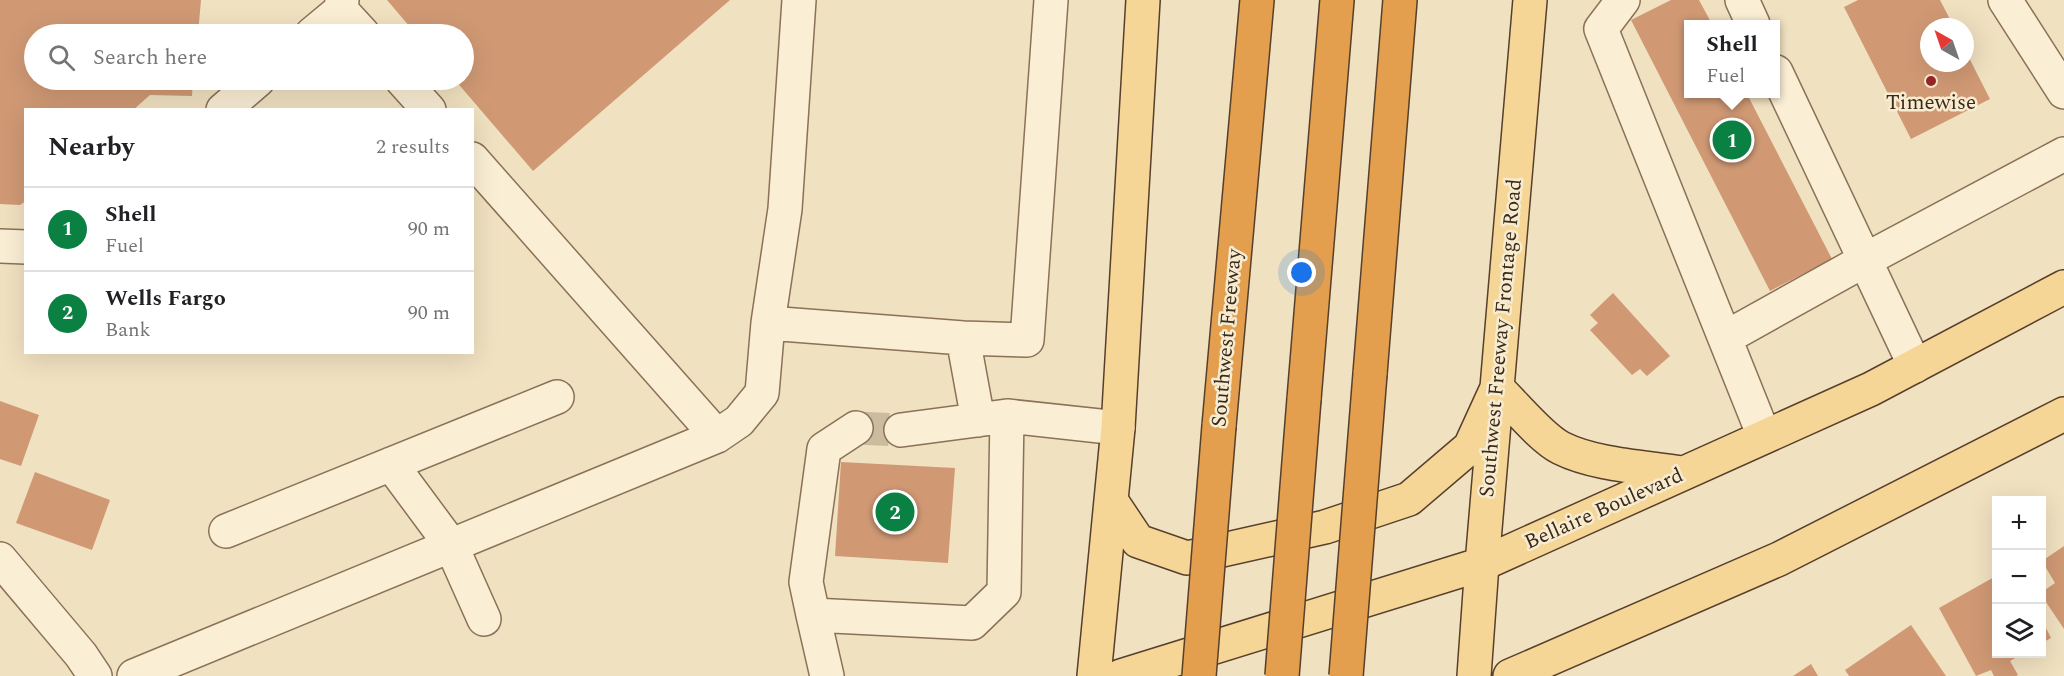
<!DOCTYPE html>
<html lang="en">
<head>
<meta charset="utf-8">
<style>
	:root { --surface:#fff; --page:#f2f2f2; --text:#202124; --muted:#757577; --line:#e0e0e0; --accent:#0b8043 }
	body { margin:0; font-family:Spectral,serif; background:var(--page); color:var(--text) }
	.controls { position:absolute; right:18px; bottom:18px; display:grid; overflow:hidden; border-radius:0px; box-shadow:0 6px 24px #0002 }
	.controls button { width:54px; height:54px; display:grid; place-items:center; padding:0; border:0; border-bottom:2px solid var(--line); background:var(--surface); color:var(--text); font:30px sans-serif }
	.compass { position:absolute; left:1920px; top:18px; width:54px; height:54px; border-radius:50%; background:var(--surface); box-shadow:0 6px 24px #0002; rotate:320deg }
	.you { position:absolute; left:1302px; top:273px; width:21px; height:21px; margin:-15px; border:4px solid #fff; border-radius:50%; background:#1a73e8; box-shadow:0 0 0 9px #1a73e833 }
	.badge { display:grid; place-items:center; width:39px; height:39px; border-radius:50%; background:var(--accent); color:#fff; font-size:20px; font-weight:700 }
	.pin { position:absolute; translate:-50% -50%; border:3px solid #fff; box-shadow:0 2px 6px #0006 }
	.popup { position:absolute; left:1684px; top:20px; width:96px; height:78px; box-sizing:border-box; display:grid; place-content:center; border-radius:0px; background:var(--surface); filter:drop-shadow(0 2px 4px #0005); font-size:20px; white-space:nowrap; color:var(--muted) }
	.popup b { font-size:22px; color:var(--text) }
	.popup::after { content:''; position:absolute; left:50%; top:100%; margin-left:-12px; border:12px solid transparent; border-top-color:var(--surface) }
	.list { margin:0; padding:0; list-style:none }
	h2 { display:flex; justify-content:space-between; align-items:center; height:78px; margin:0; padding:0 24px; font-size:26px }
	h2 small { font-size:20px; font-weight:400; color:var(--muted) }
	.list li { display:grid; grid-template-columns:39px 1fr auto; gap:18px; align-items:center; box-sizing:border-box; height:84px; padding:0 24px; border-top:2px solid var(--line) }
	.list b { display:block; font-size:22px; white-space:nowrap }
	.list p { margin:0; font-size:20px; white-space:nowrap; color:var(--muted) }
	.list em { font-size:20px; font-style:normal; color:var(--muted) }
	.icon { flex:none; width:33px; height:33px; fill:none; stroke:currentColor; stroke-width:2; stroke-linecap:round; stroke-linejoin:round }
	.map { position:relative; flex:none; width:2064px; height:676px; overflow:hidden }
	.search { position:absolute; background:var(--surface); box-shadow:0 6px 24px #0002; left:24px; top:24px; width:450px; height:66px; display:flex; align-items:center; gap:15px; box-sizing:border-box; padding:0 21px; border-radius:33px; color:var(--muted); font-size:22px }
	.panel { position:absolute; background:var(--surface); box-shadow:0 6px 24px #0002; left:24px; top:108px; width:450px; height:246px; border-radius:0px }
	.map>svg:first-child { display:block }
	.building { fill:#d09974 }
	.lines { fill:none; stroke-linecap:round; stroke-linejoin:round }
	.minor-tunnel { stroke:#cbbc9f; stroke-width:33; stroke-dasharray:33 16; stroke-linecap:butt }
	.minor-casing { stroke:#8a7157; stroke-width:36 }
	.major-casing { stroke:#573f2c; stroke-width:36 }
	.highway-casing { stroke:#573f2c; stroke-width:36 }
	.minor { stroke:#faeed4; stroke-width:33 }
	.major { stroke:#f5d696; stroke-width:33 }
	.highway { stroke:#e39f4d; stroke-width:33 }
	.highway-bridge-casing { stroke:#573f2c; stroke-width:36; stroke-linecap:butt }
	.highway-bridge { stroke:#e39f4d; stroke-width:33 }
	.poi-dot { fill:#9b2527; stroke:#f7ebd0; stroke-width:2 }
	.labels { text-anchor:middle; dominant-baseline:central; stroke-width:5; stroke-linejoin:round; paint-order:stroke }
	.poi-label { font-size:21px; fill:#392a1c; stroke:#f7ebd0 }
	.street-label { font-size:21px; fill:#392a1c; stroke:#f7ebd0 }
</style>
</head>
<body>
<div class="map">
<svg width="2064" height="676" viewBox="0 0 2064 676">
	<rect width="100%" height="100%" fill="#f0e1c0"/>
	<path class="building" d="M0,0H201L198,34H34V80H193L192,96L150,95L133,110H26V201L20,205L0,204Z
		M387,0H730L533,171L455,80H464V34H416Z
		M1671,0H1699L1712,24H1688V94H1747L1832,259L1770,291L1631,20Z
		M1858,0H1940L1954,27H1929V63H1965V50L1990,99L1911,139L1844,7Z
		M1613,293L1670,356L1647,376L1640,369L1632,375L1590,330L1598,323L1590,315Z
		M0,401L39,415L21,466L0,459Z
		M841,462L955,468L948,563L835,556Z
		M35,472L110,500L92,550L16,523Z
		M2064,546V629L2042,596V592L2055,583L2042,561Z
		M1996,576V654H2022L2010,661L2018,675L2016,676H1994L1991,670L1976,676L1939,608Z
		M2042,620L2051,638L2042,643Z
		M1911,625L1946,676H1849L1845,670Z
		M1811,664L1818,676H1793Z"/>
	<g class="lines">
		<path class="minor-tunnel" d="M856,428L901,430"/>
		<defs>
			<path id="minor" d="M342,0L341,10L363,34
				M1623,0L1601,29L1764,436
				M1742,0L1753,24
				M2005,0L2064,92
				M312,34L341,10
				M1776,72L1915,366
				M402,80L429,110
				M223,110L258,80
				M472,159L717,436
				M0,246L26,247
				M768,323L963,338L1027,340L1051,0
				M963,338L978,420
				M1725,338L1865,260L2064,154
				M901,430L1007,416L1118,428
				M391,464L451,545L484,619
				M226,531L557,397
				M0,559L81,655L95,676
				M813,615L806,582L824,449L856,428
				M134,676L717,436L739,421L762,393L768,323L785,209L799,0
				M827,676L813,615L972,623L1004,592L1007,416"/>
			<path id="major" d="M1112,502L1138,541L1187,558L1325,527L1409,499L1470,447L1497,388C1514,404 1541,438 1561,448C1595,465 1644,467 1682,473
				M1094,676L1118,428L1143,0
				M1121,676L1482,564L1871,389L2064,287
				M1474,676L1482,564L1530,0
				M1510,676L1779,559L2064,414"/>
			<path id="highway" d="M1370,374L1400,0
				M1304,399L1337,0
				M1219,426L1257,0"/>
		</defs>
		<use href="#minor" class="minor-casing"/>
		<use href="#major" class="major-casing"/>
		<use href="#highway" class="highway-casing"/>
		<use href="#minor" class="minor"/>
		<use href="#major" class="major"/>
		<use href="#highway" class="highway"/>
		<defs>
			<path id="highway-bridge" d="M1199,676L1219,426
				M1282,676L1304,399
				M1346,676L1370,374"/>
		</defs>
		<use href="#highway-bridge" class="highway-bridge-casing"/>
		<use href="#highway-bridge" class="highway-bridge"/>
	</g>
	<circle class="poi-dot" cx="1931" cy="81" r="6"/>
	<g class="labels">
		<g class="poi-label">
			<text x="1931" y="103">Timewise</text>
		</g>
		<g class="street-label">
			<text transform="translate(1227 338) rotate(-85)">Southwest Freeway</text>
			<text transform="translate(1501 338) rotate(-85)">Southwest Freeway Frontage Road</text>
			<text transform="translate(1604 509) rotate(-24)">Bellaire Boulevard</text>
		</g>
	</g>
</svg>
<div class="controls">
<button>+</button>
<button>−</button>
<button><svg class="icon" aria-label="layers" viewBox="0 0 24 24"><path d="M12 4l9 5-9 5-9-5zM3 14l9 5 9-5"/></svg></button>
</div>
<svg class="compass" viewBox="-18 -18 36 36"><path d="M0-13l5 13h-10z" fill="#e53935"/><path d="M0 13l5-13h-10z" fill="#757577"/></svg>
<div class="you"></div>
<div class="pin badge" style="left:1732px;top:140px">1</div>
<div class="popup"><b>Shell</b>Fuel</div>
<div class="pin badge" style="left:895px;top:512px">2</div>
<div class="search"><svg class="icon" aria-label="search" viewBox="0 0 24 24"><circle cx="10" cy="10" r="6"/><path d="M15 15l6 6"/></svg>Search here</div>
<section class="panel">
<h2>Nearby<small>2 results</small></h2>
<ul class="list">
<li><span class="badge">1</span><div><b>Shell</b><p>Fuel</p></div><em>90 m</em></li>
<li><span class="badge">2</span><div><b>Wells Fargo</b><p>Bank</p></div><em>90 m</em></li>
</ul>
</section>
</div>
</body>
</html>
